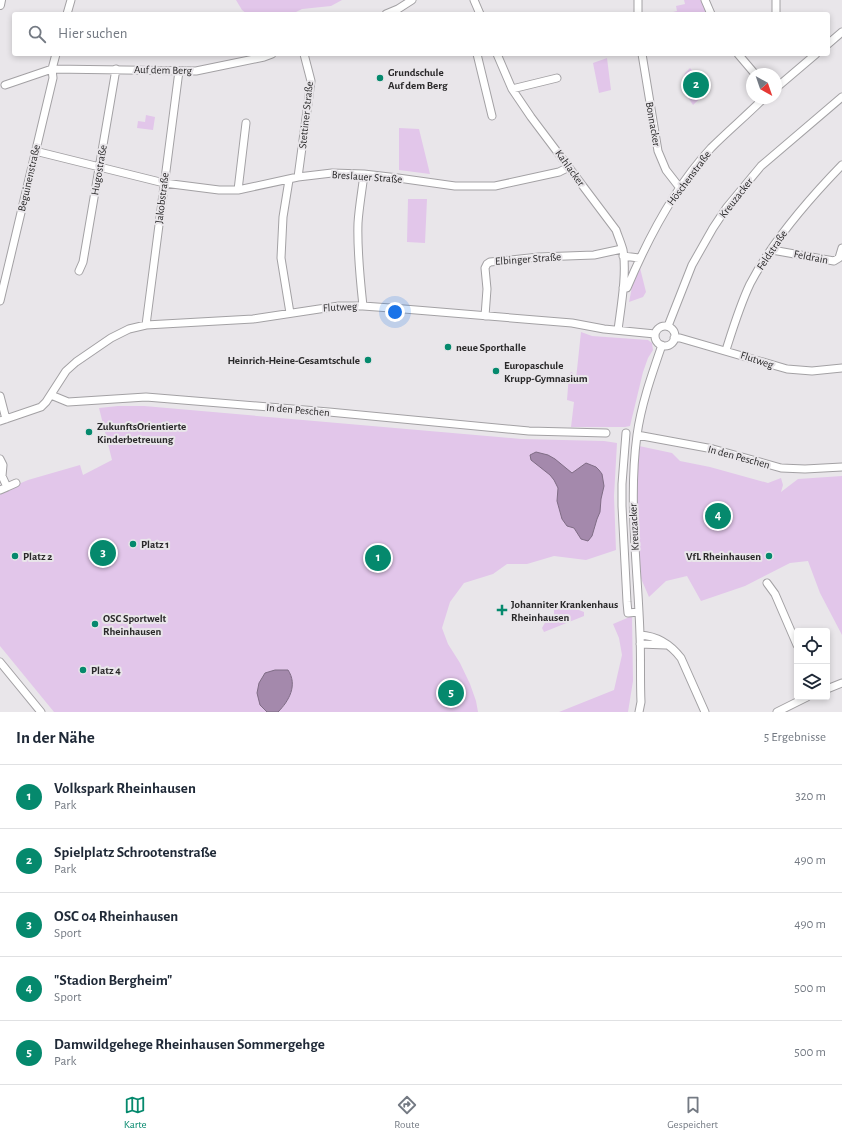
<!DOCTYPE html>
<html lang="de">
<head>
<meta charset="utf-8">
<style>
	:root { --surface:#fff; --page:#f6f6f7; --text:#1f2937; --muted:#747a83; --line:#e0e1e3; --accent:#05896d }
	body { margin:0; font-family:"Alegreya Sans",sans-serif; background:var(--page); color:var(--text) }
	.controls { position:absolute; right:12px; bottom:12px; display:grid; overflow:hidden; border-radius:4px; box-shadow:0 2px 6px #0003 }
	.controls button { width:36px; height:36px; display:grid; place-items:center; padding:0; border:0; border-bottom:1px solid var(--line); background:var(--surface); color:var(--text); font:20px sans-serif }
	.compass { position:absolute; left:746px; top:68px; width:36px; height:36px; border-radius:50%; background:var(--surface); box-shadow:0 2px 6px #0003; rotate:140deg }
	.you { position:absolute; left:395px; top:312px; width:14px; height:14px; margin:-10px; border:3px solid #fff; border-radius:50%; background:#1a73e8; box-shadow:0 0 0 6px #1a73e833 }
	.badge { display:grid; place-items:center; width:26px; height:26px; border-radius:50%; background:var(--accent); color:#fff; font-size:13px; font-weight:700 }
	.pin { position:absolute; translate:-50% -50%; border:2px solid #fff; box-shadow:0 1px 4px #0006 }
	.list { margin:0; padding:0; list-style:none }
	h2 { display:flex; justify-content:space-between; align-items:center; height:52px; margin:0; padding:0 16px; font-size:17px }
	h2 small { font-size:13px; font-weight:400; color:var(--muted) }
	.list li { display:grid; grid-template-columns:26px 1fr auto; gap:12px; align-items:center; box-sizing:border-box; height:64px; padding:0 16px; border-top:1px solid var(--line) }
	.list b { display:block; font-size:15px; white-space:nowrap }
	.list p { margin:0; font-size:13px; white-space:nowrap; color:var(--muted) }
	.list em { font-size:13px; font-style:normal; color:var(--muted) }
	.icon { flex:none; width:22px; height:22px; fill:none; stroke:currentColor; stroke-width:2; stroke-linecap:round; stroke-linejoin:round }
	.map { position:relative; flex:none; width:842px; height:712px; overflow:hidden }
	.search { position:absolute; background:var(--surface); box-shadow:0 2px 6px #0003; left:12px; right:12px; top:12px; height:44px; display:flex; align-items:center; gap:10px; box-sizing:border-box; padding:0 14px; border-radius:4px; color:var(--muted); font-size:15px }
	.sheet { height:372px; background:var(--surface) }
	nav { display:flex; justify-content:space-around; align-items:center; box-sizing:border-box; height:56px; border-top:1px solid var(--line); background:var(--surface); font-size:11px; color:var(--muted) }
	nav a { display:grid; justify-items:center; gap:2px }
	nav .on { color:var(--accent) }
	.map>svg:first-child { display:block }
	.green { fill:#e2c6ea }
	.water { fill:#a489ac; stroke:#7f6c85 }
	.lines { fill:none; stroke-linecap:round; stroke-linejoin:round }
	.minor-casing { stroke:#a3a1a4; stroke-width:9 }
	.major-casing { stroke:#a3a1a4; stroke-width:10 }
	.minor { stroke:#fff; stroke-width:7 }
	.major { stroke:#fff; stroke-width:8 }
	.poi-dot { fill:#05896d; stroke:#e9e6ea; stroke-width:1.5 }
	.labels { text-anchor:middle; dominant-baseline:central; stroke-width:4; stroke-linejoin:round; paint-order:stroke }
	.street-label { font-size:11px; fill:#2a292a; stroke:#e9e6ea }
	.poi-label { font-size:11px; font-weight:bold; fill:#2a292a; stroke:#e9e6ea; text-anchor:start }
</style>
</head>
<body>
<div class="map">
<svg width="842" height="712" viewBox="0 0 842 712">
	<rect width="100%" height="100%" fill="#e9e6ea"/>
	<path class="green" d="M236,0H342L331,6L302,9L292,14H247L242,10Z
		M684,0H704L707,14H670L669,13L677,11L676,6L685,4Z
		M607,58L611,90L599,93L593,63Z
		M690,68L709,90L693,105L689,99L684,77L685,73Z
		M146,115L155,117L153,130L137,128L138,121L145,122Z
		M399,128L419,129L430,174L399,170Z
		M408,199H427L425,243L407,242Z
		M640,268L646,292L643,297L629,302L632,287Z
		M581,332L592,336L648,340L652,343L653,350L648,358L643,372L630,426L625,427H571L574,402L567,400L569,375L571,372L573,373L576,379Z
		M118,406H144L521,439L604,441L617,443L614,496L616,550L586,560L554,556L527,564H507L493,574L464,583L450,602L442,628L448,644L460,663L470,684L476,701L478,712H54L0,646V492L28,480L80,465L83,475L112,460L99,408Z
		M639,446L672,453L680,461L710,467L768,483L781,478L783,485L781,492L798,479L842,476V635L820,593L808,561L790,563L745,586L701,601L687,576L666,581L649,597L640,576L637,536L636,473Z
		M571,607L584,612V616L544,632L542,628L546,621L554,618V610Z
		M632,616L633,681L628,712H559L614,690L622,655L619,638L613,624Z"/>
	<path class="water" d="M536,452L548,455L555,459L572,473L586,463L596,467L599,470L602,474L604,486L601,499L600,512L597,519L592,536L588,541L581,539L574,528L567,526L562,519L557,501L558,488L554,480L550,475L531,460L530,455Z
		M275,670H288C298,685 289,701 278,712H267L260,705L257,693L259,683L265,673Z"/>
	<g class="lines">
		<defs>
			<path id="minor" d="M474,0L480,14
				M705,0L711,14
				M776,13V0
				M67,14L71,0
				M386,14L398,9L412,0
				M638,14V0
				M828,44L842,32
				M477,54L492,116
				M497,54L512,89L531,117L616,230C618,236 621,243 623,250C627,274 621,306 618,330
				M642,54L658,151L666,170L680,188
				M738,54L755,74
				M5,85L52,69L196,71L264,57L272,54
				M776,88L816,54
				M512,89L557,78
				M35,151L164,183L219,190H238L298,177L332,173L364,174L398,178L455,186H495L559,172L569,167
				M298,177L311,81L304,54
				M289,180L283,217L281,258L290,313
				M238,190L246,123
				M772,250L834,261L839,258L842,248
				M623,256L639,258
				M79,271L83,262L116,69
				M623,288H627C648,238 674,188 711,148C728,131 747,115 764,98
				M0,301L53,78L52,69L56,54
				M363,306C360,278 357,251 358,223C359,207 362,191 364,174
				M485,316L487,289L485,268L487,264L490,262L539,257L594,255L622,249
				M146,325L179,71
				M668,326L692,265L713,228L727,207L761,166L842,97
				M655 336a10 10 0 1 1 20 0a10 10 0 1 1-20 0Z
				M674,338H680L787,369L812,371L842,368
				M726,350C733,328 740,305 750,284C773,240 808,200 842,165
				M51,395L68,402L146,397L329,412L529,431L606,433
				M0,396L6,419
				M0,421L41,407L46,402L66,371L76,362L111,338L129,329L146,325L253,319L339,306H363L404,309L572,323L604,329L655,334
				M626,433L622,484V506L627,602L628,613L639,612
				M637,435L713,449L781,468L805,469L842,467
				M0,459L3,465L2,476L7,487L0,490
				M7,487L16,483
				M767,583L775,594L797,645
				M640,635C657,636 671,645 681,658L705,712
				M640,644L666,645
				M0,662L41,712
				M827,689L842,683
				M639,712L641,702C640,680 641,657 640,635C638,569 628,502 637,435C641,405 652,374 662,345
				M777,712L807,697"/>
			<path id="major" d="M0,5L1,0"/>
		</defs>
		<use href="#minor" class="minor-casing"/>
		<use href="#major" class="major-casing"/>
		<use href="#minor" class="minor"/>
		<use href="#major" class="major"/>
	</g>
	<g class="poi-dot">
		<circle cx="380" cy="78" r="4"/>
		<circle cx="448" cy="347" r="4"/>
		<circle cx="368" cy="360" r="4"/>
		<circle cx="496" cy="371" r="4"/>
		<circle cx="89" cy="432" r="4"/>
		<circle cx="133" cy="544" r="4"/>
		<circle cx="15" cy="556" r="4"/>
		<circle cx="769" cy="556" r="4"/>
		<path d="M500 604h4v4h4v4h-4v4h-4v-4h-4v-4h4z"/>
		<circle cx="95" cy="624" r="4"/>
		<circle cx="83" cy="670" r="4"/>
	</g>
	<g class="labels">
		<g class="street-label">
			<text transform="translate(163 70) rotate(1)">Auf dem Berg</text>
			<text transform="translate(306 115) rotate(-84)">Stettiner Straße</text>
			<text transform="translate(653 124) rotate(80)">Bonnacker</text>
			<text transform="translate(570 168) rotate(54)">Kahlacker</text>
			<text transform="translate(99 170) rotate(-80)">Hugostraße</text>
			<text transform="translate(367 177) rotate(4)">Breslauer Straße</text>
			<text transform="translate(29 178) rotate(-77)">Beguinenstraße</text>
			<text transform="translate(689 178) rotate(-53)">Höschenstraße</text>
			<text transform="translate(162 198) rotate(-83)">Jakobstraße</text>
			<text transform="translate(736 198) rotate(-52)">Kreuzacker</text>
			<text transform="translate(772 250) rotate(-56)">Feldstraße</text>
			<text transform="translate(811 257) rotate(11)">Feldrain</text>
			<text transform="translate(528 259) rotate(-4)">Elbinger Straße</text>
			<text transform="translate(340 307) rotate(-3)">Flutweg</text>
			<text transform="translate(757 360) rotate(18)">Flutweg</text>
			<text transform="translate(298 410) rotate(5)">In den Peschen</text>
			<text transform="translate(739 457) rotate(15)">In den Peschen</text>
			<text transform="translate(634 527) rotate(-93)">Kreuzacker</text>
		</g>
		<g class="poi-label">
			<text x="388" y="72">Grundschule<tspan x="388" dy="13">Auf dem Berg</tspan></text>
			<text x="456" y="347">neue Sporthalle</text>
			<text x="360" y="360" text-anchor="end">Heinrich-Heine-Gesamtschule</text>
			<text x="504" y="365">Europaschule<tspan x="504" dy="13">Krupp-Gymnasium</tspan></text>
			<text x="97" y="426">ZukunftsOrientierte<tspan x="97" dy="13">Kinderbetreuung</tspan></text>
			<text x="141" y="544">Platz 1</text>
			<text x="23" y="556">Platz 2</text>
			<text x="761" y="556" text-anchor="end">VfL Rheinhausen</text>
			<text x="511" y="604">Johanniter Krankenhaus<tspan x="511" dy="13">Rheinhausen</tspan></text>
			<text x="103" y="618">OSC Sportwelt<tspan x="103" dy="13">Rheinhausen</tspan></text>
			<text x="91" y="670">Platz 4</text>
		</g>
	</g>
</svg>
<div class="controls">
<button><svg class="icon" aria-label="locate" viewBox="0 0 24 24"><circle cx="12" cy="12" r="6"/><path d="M12 2v4M12 18v4M2 12h4M18 12h4"/></svg></button>
<button><svg class="icon" aria-label="layers" viewBox="0 0 24 24"><path d="M12 4l9 5-9 5-9-5zM3 14l9 5 9-5"/></svg></button>
</div>
<svg class="compass" viewBox="-18 -18 36 36"><path d="M0-13l5 13h-10z" fill="#e53935"/><path d="M0 13l5-13h-10z" fill="#747a83"/></svg>
<div class="you"></div>
<div class="pin badge" style="left:378px;top:558px">1</div>
<div class="pin badge" style="left:696px;top:85px">2</div>
<div class="pin badge" style="left:103px;top:553px">3</div>
<div class="pin badge" style="left:718px;top:516px">4</div>
<div class="pin badge" style="left:451px;top:693px">5</div>
<div class="search"><svg class="icon" aria-label="search" viewBox="0 0 24 24"><circle cx="10" cy="10" r="6"/><path d="M15 15l6 6"/></svg>Hier suchen</div>
</div>
<section class="sheet">
<h2>In der Nähe<small>5 Ergebnisse</small></h2>
<ul class="list">
<li><span class="badge">1</span><div><b>Volkspark Rheinhausen</b><p>Park</p></div><em>320 m</em></li>
<li><span class="badge">2</span><div><b>Spielplatz Schrootenstraße</b><p>Park</p></div><em>490 m</em></li>
<li><span class="badge">3</span><div><b>OSC 04 Rheinhausen</b><p>Sport</p></div><em>490 m</em></li>
<li><span class="badge">4</span><div><b>&quot;Stadion Bergheim&quot;</b><p>Sport</p></div><em>500 m</em></li>
<li><span class="badge">5</span><div><b>Damwildgehege Rheinhausen Sommergehge</b><p>Park</p></div><em>500 m</em></li>
</ul>
</section>
<nav>
<a class="on"><svg class="icon" aria-label="map" viewBox="0 0 24 24"><path d="M3 6l6-2 6 2 6-2v14l-6 2-6-2-6 2zM9 4v14M15 6v14"/></svg>Karte</a>
<a><svg class="icon" aria-label="directions" viewBox="0 0 24 24"><path d="M12 3l9 9-9 9-9-9zM9 14v-3h6M13 9l2 2-2 2"/></svg>Route</a>
<a><svg class="icon" aria-label="saved" viewBox="0 0 24 24"><path d="M7 4h10v16l-5-4-5 4z"/></svg>Gespeichert</a>
</nav>
</body>
</html>
